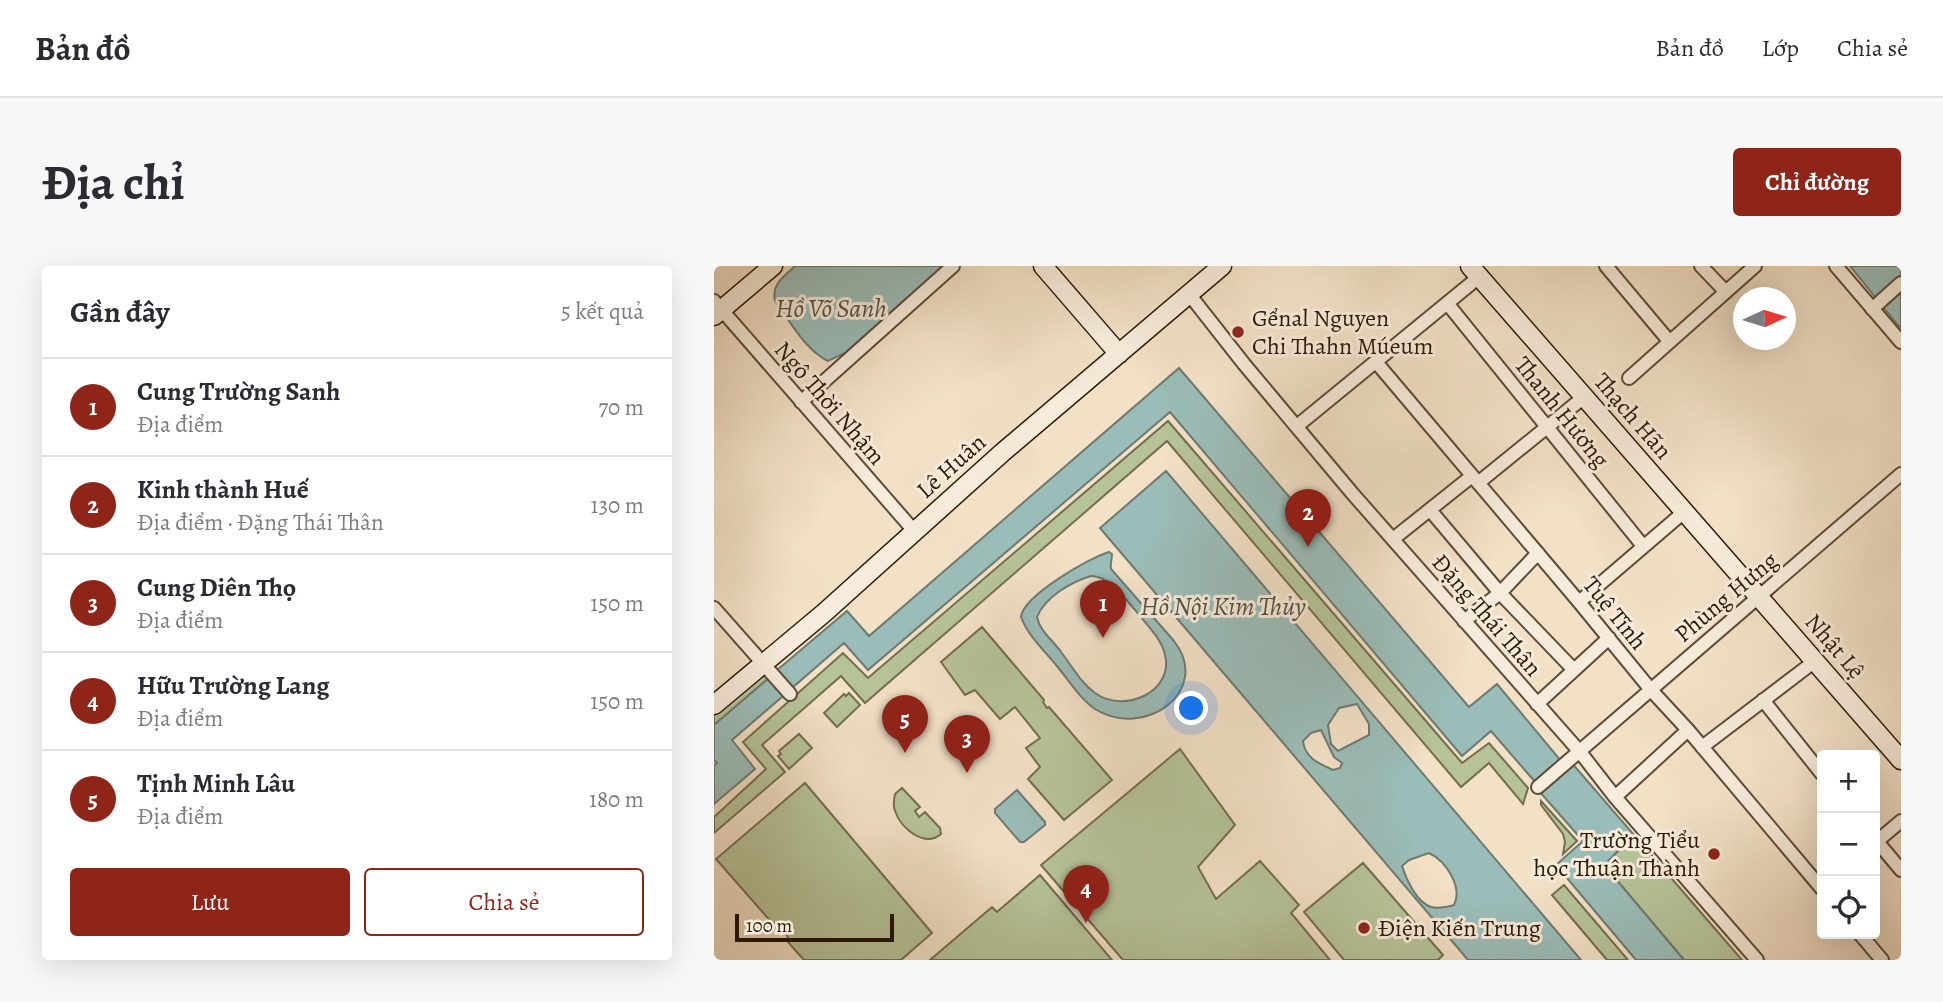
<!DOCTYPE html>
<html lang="vi">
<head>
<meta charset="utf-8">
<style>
	:root { --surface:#fff; --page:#f7f7f7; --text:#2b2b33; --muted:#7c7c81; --line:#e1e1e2; --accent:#8f2418 }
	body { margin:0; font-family:Alegreya,serif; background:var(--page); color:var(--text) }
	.controls { position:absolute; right:21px; bottom:21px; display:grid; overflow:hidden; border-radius:7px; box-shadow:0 7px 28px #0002 }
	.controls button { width:63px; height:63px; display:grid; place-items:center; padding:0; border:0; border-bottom:2px solid var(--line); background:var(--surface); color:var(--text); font:35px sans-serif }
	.compass { position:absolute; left:1019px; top:21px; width:63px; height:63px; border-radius:50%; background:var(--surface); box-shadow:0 7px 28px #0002; rotate:86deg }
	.scale { position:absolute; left:21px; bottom:18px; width:159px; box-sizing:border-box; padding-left:7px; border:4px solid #2d1905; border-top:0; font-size:19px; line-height:24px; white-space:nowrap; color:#2d1905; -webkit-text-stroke:5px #f7ebdb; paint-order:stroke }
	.you { position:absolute; left:478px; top:443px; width:24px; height:24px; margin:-18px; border:5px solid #fff; border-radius:50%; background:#1a73e8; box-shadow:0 0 0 10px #1a73e833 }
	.badge { display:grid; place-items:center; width:46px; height:46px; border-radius:50%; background:var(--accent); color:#fff; font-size:23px; font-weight:700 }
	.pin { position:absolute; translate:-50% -58px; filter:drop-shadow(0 2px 4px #0008) }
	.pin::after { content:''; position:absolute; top:37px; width:24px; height:21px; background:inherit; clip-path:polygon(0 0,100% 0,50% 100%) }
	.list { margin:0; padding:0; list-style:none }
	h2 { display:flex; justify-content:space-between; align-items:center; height:91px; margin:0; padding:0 28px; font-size:30px }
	h2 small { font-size:23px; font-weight:400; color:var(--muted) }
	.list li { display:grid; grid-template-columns:46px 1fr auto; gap:21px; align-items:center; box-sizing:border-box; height:98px; padding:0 28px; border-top:2px solid var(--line) }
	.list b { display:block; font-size:26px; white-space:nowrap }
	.list p { margin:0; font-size:23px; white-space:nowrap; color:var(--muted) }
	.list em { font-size:23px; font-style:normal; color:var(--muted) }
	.actions { display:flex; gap:14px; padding:21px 28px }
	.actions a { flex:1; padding:16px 0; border:2px solid var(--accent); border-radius:7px; text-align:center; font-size:24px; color:var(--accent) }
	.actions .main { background:var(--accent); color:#fff }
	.icon { flex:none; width:38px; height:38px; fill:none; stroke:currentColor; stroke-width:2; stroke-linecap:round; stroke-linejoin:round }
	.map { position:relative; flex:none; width:1187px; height:694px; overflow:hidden; border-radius:7px }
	header { display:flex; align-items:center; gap:42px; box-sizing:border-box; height:98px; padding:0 35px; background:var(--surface); border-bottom:2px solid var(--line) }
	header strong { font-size:33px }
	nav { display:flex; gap:38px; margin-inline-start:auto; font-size:24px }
	.intro { display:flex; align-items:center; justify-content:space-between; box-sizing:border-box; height:168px; padding:0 42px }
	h1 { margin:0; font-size:49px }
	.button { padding:18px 32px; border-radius:7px; background:var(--accent); color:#fff; font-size:24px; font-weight:700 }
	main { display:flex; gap:42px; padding:0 42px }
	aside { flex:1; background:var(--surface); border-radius:7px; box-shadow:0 7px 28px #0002 }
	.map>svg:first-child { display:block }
	.green { fill:#b6c399; stroke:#726e4f; stroke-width:2 }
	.water { fill:#9bbdb9; stroke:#6f7b71; stroke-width:2; fill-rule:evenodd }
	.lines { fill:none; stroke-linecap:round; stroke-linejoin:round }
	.street-casing { stroke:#5e4b36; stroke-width:16 }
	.secondary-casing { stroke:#2d1905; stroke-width:21 }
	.street { stroke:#f7ebdb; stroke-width:12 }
	.secondary { stroke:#f7ebdb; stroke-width:18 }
	.poi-dot { fill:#8f2418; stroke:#f7ebdb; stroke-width:2.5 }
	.labels { text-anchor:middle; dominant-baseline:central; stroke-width:6; stroke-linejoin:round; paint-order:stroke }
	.poi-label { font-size:24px; fill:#2d1905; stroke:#f7ebdb; text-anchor:start }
	.street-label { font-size:24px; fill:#2d1905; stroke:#f7ebdb }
	.water-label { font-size:26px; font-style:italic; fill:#545244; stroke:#f7ebdb }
</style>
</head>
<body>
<header>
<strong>Bản đồ</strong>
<nav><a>Bản đồ</a><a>Lớp</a><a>Chia sẻ</a></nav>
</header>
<div class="intro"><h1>Địa chỉ</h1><a class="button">Chỉ đường</a></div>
<main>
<aside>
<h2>Gần đây<small>5 kết quả</small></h2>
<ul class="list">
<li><span class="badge">1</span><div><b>Cung Trường Sanh</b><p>Địa điểm</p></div><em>70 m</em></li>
<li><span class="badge">2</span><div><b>Kinh thành Huế</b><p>Địa điểm · Đặng Thái Thân</p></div><em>130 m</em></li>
<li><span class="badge">3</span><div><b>Cung Diên Thọ</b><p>Địa điểm</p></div><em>150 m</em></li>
<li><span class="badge">4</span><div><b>Hữu Trường Lang</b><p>Địa điểm</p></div><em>150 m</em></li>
<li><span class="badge">5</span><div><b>Tịnh Minh Lâu</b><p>Địa điểm</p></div><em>180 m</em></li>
</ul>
<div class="actions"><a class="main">Lưu</a><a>Chia sẻ</a></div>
</aside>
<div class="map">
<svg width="1187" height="694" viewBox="0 0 1187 694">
	<rect width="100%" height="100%" fill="#f2e0c7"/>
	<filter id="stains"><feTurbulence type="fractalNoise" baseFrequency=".00286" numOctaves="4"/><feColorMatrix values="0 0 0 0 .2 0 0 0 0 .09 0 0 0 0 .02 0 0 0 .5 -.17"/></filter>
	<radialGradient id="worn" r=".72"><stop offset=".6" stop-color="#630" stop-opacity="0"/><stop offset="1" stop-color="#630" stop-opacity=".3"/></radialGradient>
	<path class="green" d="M454,155L748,497L775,477L814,522L809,538L775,497L747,521L453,175L151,437L127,410L48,479L71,506L0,567V551L52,503L29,476L129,387L154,412Z
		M268,361L330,434L329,436L333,442L335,441L398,514L350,554L314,513L326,501L312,482L326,472L301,441L286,453L261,424L251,429L227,396Z
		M45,402L55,412L0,459V442Z
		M135,427L146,439L123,461L110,447L130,428L132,430Z
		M85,468L98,482L75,503L64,490L67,488L65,485Z
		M466,483L521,559L484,601L502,633L546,595L585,639L577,647L616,694H409L327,599Z
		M91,517L218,667L187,694H90L72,674L74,671L62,656L59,658L2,593Z
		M188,522L206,541L201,545L205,551L211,546L226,562L227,568C211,582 187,563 181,545C179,540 180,533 181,528Z
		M827,535L863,575L849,588L851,576L849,568L827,539Z
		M920,569L1028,694H970L890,599Z
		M649,597L729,689L724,694H630L590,646Z
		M326,609L398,694H216L278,641L283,646Z
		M850,619L914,694H893L838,629Z"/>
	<path class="water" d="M81,0H229L131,87L114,95C91,84 76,55 61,35C57,18 70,11 81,0Z
		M1136,0H1187V63Z
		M465,102L755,441L783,418L847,495L822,517L777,465L748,490L456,146L154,404L130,377L78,422L62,405L133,345L155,370Z
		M452,205L867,694H754L386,262ZM643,438L655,458V469L624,485L617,478L614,459L625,442ZM607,464L620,491L628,497L626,502L619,504C604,497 591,492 589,475L597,467ZM715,587C732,595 749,621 740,639C733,641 725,643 717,641C703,637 692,613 688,600L695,594Z
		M395,286L398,288C398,294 396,297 397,303L460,375C499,425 430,474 381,443C365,432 354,413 342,399C330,384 314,370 307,351C309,330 375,292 395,286ZM377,310C396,310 410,332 422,345C432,358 448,373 451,389C460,426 410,448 381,427C366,416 358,400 347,386C339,374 326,366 323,351C331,331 357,316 377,310Z
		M55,412L69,430L18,474L41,503L0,538V500L3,497L0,494V459Z
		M857,496L920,569L890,599L970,694H922L842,599L869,575L825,525Z
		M303,524L331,556V559L310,576H306L281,547V543Z"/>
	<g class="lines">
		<defs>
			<path id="street" d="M892,0L955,75
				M987,0L1011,25
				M1122,0L1187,76
				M475,28L530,98L638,227L866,486L901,531L1043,694
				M0,35L201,266
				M733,37L929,280
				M1158,43L1187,17
				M662,96L865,336L937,424L974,464L1108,623
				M915,112L1041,0
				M87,136L239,0
				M583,160L765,11
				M764,217L870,131
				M716,244L786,327L860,404
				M679,273L758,210
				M865,336L970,246
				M0,342L76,428
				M750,355L786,327L824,287
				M1049,434L1108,508
				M823,438L895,372
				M988,481L1101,395
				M824,521L1187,208
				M901,531L974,464
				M1161,573L1187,604
				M1161,577L1187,555
				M1146,668L1168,694"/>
			<path id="secondary" d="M329,0L405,88
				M756,0L1187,494
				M0,50L59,0
				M0,439L110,347L289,186L508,0"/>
		</defs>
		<use href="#street" class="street-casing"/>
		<use href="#secondary" class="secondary-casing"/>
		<use href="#street" class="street"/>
		<use href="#secondary" class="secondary"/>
	</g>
	<g class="poi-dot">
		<circle cx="524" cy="66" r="7"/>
		<circle cx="1000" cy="588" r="7"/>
		<circle cx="650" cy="662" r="7"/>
	</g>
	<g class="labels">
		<g class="poi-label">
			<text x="538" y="52">Gểnal Nguyen<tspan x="538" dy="28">Chi Thahn Múeum</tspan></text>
			<text x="986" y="574" text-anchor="end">Trường Tiểu<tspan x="986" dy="28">học Thuận Thành</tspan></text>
			<text x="664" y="662">Điện Kiến Trung</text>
		</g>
		<g class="street-label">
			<text transform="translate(116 137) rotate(49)">Ngô Thời Nhậm</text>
			<text transform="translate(848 146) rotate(51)">Thanh Hương</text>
			<text transform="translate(919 150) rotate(49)">Thạch Hãn</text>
			<text transform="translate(237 200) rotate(-42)">Lê Huân</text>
			<text transform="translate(1012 331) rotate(-40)">Phùng Hưng</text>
			<text transform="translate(901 347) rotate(51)">Tuệ Tĩnh</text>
			<text transform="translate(773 349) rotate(49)">Đặng Thái Thân</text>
			<text transform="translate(1121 380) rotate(49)">Nhật Lệ</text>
		</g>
		<g class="water-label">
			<text x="117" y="42">Hồ Võ Sanh</text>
			<text x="509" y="340">Hồ Nội Kim Thủy</text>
		</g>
	</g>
	<rect width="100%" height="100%" filter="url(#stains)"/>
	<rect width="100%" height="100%" fill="url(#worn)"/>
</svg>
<div class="controls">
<button>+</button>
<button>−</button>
<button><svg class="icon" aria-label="locate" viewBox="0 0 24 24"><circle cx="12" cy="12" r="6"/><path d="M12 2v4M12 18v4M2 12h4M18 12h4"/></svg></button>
</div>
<svg class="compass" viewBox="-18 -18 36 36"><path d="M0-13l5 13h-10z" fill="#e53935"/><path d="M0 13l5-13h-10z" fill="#7c7c81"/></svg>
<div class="scale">100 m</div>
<div class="you"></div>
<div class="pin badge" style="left:389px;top:372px">1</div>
<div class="pin badge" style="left:594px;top:281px">2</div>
<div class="pin badge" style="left:253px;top:507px">3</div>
<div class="pin badge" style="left:372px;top:657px">4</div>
<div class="pin badge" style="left:191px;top:487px">5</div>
</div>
</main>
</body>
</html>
